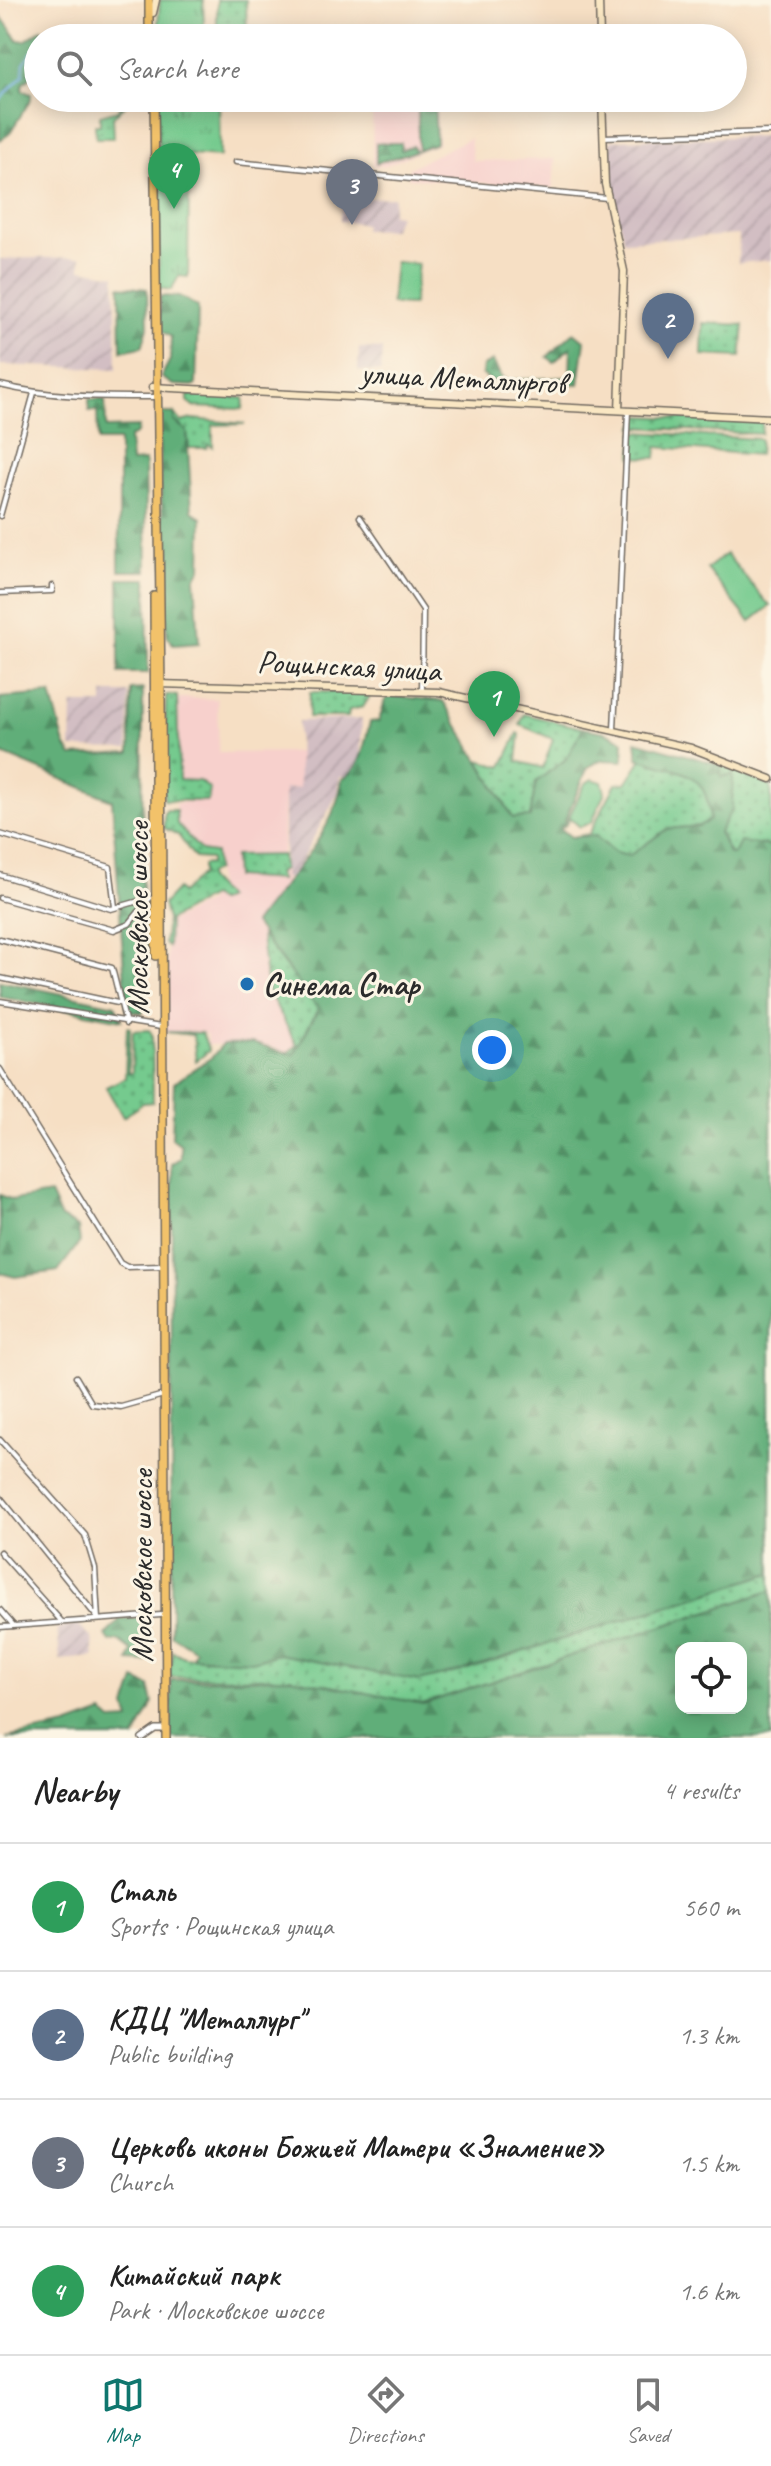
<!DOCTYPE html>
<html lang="en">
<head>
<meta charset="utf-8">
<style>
	:root { --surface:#fff; --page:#f6f6f6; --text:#222; --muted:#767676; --line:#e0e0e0; --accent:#0f766e }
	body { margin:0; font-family:Caveat,sans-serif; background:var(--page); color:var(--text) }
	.controls { position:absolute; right:24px; bottom:24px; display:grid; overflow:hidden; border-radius:16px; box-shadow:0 4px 20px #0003 }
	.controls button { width:72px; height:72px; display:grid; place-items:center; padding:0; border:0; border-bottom:2px solid var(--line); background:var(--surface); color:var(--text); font:40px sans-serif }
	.you { position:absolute; left:492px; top:1050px; width:28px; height:28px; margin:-20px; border:6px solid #fff; border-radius:50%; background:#1a73e8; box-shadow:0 0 0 12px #1a73e833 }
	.badge { display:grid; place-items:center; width:52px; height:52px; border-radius:50%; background:var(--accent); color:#fff; font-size:26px; font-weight:700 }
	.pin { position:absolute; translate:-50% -66px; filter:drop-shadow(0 2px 4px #0008) }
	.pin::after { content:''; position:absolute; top:42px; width:28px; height:24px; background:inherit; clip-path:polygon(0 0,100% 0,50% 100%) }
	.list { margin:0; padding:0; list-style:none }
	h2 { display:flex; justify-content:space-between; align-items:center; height:104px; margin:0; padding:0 32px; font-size:34px }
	h2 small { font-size:26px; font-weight:400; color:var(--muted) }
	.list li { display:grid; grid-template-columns:52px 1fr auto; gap:24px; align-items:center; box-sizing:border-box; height:128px; padding:0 32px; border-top:2px solid var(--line) }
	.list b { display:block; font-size:30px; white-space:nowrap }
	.list p { margin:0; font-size:26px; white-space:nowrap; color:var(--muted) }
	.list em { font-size:26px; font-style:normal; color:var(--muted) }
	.icon { flex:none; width:44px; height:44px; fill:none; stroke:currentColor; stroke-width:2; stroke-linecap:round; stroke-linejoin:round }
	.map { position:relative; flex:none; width:771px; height:1738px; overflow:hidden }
	.search { position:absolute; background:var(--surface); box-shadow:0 4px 20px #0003; left:24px; right:24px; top:24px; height:88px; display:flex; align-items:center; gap:20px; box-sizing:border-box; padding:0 28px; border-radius:44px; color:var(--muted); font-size:30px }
	.sheet { height:616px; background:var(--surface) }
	nav { display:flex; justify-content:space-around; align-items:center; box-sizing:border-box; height:112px; border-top:2px solid var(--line); background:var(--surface); font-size:22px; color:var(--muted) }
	nav a { display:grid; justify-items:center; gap:4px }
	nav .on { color:var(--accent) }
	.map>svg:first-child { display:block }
	.built { fill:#f7d0cc }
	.industrial { fill:url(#industrial-furrows) }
	.grass { fill:url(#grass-dots); stroke:#507a5c; stroke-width:2 }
	.forest { fill:url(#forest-firs); stroke:#466c52; stroke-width:2; fill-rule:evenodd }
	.park { fill:url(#park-tufts); stroke:#507a5c; stroke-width:2 }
	.pitch { fill:#75ca8e; stroke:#507a5c; stroke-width:2 }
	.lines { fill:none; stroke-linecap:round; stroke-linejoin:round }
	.stream { stroke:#7db8ef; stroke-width:2 }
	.minor-casing { stroke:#726a61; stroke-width:7 }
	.tertiary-casing { stroke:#726a61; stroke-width:8 }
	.secondary-casing { stroke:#726a61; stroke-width:9 }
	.primary-casing { stroke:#726a61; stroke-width:10 }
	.minor { stroke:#fff; stroke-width:4 }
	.tertiary { stroke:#fff; stroke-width:5 }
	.secondary { stroke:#fae7c3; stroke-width:6 }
	.primary { stroke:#f2c26a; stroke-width:7 }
	.poi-dot { fill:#1f6fb2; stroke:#fcf5e5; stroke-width:3 }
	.labels { text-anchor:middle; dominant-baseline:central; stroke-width:6; stroke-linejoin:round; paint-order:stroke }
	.street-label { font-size:32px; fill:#2b2b2b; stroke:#fcf5e5 }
	.poi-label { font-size:32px; font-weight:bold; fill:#2b2b2b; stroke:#fcf5e5; text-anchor:start }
</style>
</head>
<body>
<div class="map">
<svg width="771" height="1738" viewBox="0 0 771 1738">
	<defs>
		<pattern id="industrial-furrows" width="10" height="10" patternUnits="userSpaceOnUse" patternTransform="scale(2)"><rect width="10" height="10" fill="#d2bec3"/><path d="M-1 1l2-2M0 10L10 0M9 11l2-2" fill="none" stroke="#b4a3a8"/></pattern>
		<pattern id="grass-dots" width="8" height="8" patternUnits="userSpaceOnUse" patternTransform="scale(2)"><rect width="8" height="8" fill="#75ca8e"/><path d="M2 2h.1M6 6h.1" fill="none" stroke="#60a474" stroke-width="1.8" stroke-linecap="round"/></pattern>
		<pattern id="forest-firs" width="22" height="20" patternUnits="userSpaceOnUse" patternTransform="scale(2)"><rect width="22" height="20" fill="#60ae79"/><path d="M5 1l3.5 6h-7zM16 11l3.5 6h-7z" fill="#4f8e63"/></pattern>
		<pattern id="park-tufts" width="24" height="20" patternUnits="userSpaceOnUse" patternTransform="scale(2)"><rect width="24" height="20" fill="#75ca8e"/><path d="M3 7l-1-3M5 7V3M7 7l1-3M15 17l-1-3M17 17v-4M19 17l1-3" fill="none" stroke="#60a474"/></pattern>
	</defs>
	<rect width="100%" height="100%" fill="#fcf5e5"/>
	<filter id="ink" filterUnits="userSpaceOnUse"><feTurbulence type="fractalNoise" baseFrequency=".0125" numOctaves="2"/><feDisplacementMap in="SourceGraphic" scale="16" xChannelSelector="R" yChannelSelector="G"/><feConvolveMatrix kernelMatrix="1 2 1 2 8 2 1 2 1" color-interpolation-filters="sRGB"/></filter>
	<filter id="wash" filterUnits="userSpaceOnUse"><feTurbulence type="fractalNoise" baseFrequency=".006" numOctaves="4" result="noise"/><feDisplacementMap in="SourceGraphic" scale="32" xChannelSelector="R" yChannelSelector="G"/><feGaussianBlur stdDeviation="1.8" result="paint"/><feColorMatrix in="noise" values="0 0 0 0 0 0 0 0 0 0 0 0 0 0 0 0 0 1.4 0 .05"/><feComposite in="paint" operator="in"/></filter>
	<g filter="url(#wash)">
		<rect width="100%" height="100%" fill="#f6dfc4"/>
		<path class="built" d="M372,98H436L438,144L384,166H373Z
			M470,138L473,161L555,159L553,188L408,178L409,168Z
			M177,698L217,699L219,753L299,752V788L284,789L282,855L286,881L255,928L261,935L267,989L297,1045L286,1055L277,1048L252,1043L208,1045L207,1035L202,1032L164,1031L168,922L207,903L217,887L216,852L201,851L177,824L175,803L207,801L199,781H179Z"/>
		<path class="industrial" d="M771,136V260L738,263L739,235L624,241L613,199L610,143L613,140Z
			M394,197L392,214L399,215L393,229L364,230L365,224L340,221L342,199Z
			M81,257V269L115,275L117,369L0,365V259Z
			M359,348L382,349L381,372L358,371Z
			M103,693H129L128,749L71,748L72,704H103Z
			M362,719L360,760L349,777L340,776L338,793L291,879L284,878V789L299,788L298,721Z
			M79,1625L92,1638L94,1657L60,1660L57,1628Z"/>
		<path class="grass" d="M217,0H246L247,38L217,37Z
			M127,98H132L113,117L114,138H96L95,125H100V115L118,110Z
			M703,323L744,325L741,357L702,355Z
			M175,413L181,422L193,419L245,424L213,425V447L208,444L207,448H189L187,432L174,420Z
			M639,416L762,422L761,434L634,427Z
			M634,432L760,439L759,455L657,447L656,458L632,457Z
			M310,692H369L370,696L363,707L349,710L348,717H309Z
			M166,695L177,696L179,780L199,781L210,789L208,801L164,800Z
			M524,714L583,728L566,759L536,782L530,817L513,818L479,760L502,767L518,733L520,734L517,761L543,768L553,739L520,725Z
			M642,759C683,774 708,770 710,820L699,826L667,829L629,856L615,853L596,837H571L589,834L616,784L626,783Z
			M721,765L771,786V846L730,854L719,832L732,808V774L721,777Z
			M167,810H176L177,824L201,851L215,853L216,870L208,874V879L226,898L218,902L211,896L169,920L168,947L164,944L167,920L163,904L177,889L181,893L202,874V865L210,864V859L195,858L178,835L164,828V813Z
			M282,855L283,870L277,873L280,880L235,877L234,856Z
			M261,935L318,1009L294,1055H286L297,1045L267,989Z
			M127,1027L130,1028L128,1073H132L133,1031L149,1030L152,1034L153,1102L143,1103L123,1117L106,1087L125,1078Z
			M167,1032L202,1033L209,1051L196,1061L193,1035Z
			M771,1573V1591L422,1704L290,1678L169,1677L173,1651L184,1657L251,1661L279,1654L418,1680L461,1671Z"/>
		<path class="forest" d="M0,15L18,40L25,41L42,29L46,38H38C38,55 40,74 23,83L22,90L31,94V99L9,134L0,140Z
			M418,98H434L436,143L418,150Z
			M376,143H401V150L412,146L416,151L376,163Z
			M120,286L147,289L148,327L142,347L121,351Z
			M160,296L181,297L198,307L196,386L173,385L161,377L170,360L171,337L160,330Z
			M574,332L585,341L579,384L490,381L482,374L483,366L493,361L501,377L507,380L570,377L571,347L554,362L547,357Z
			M89,399L105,400L106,428L138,427L137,433L129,438L131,462L145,461L147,571H119V441H98L97,411H89Z
			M158,413H175L174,421L187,431L192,511L202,518L201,569L195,578L199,643L174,645L167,636Z
			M119,579H147L148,673H119Z
			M143,689L142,908L148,910L149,946L142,948L143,1013L127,1011L112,800L0,753V698L51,694L65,745L72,756L130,753L131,690Z
			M392,696L443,701L513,818L530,817L536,782L566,759L583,728L605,732L624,741L623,761L601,760L588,767L561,829L571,837L595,836L615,853L629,856L667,829L699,826L710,820C708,769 680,773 638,758L636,741L721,765V777L733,774L732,809L719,832L729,854H734L740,842L771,846V1573L461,1671L418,1681L279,1654L251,1661L192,1657L195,1650L171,1635L172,1164L181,1158V1145L172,1138L174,1083L212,1057L223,1044L252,1043L294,1055L318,1009L254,924C284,880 335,836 342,779C362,772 365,740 370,722L379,721L385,700Z
			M0,981L115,1005L122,1020L0,997Z
			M50,1194L61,1218L78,1227L80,1242L58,1271L15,1277L0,1273V1195L13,1200Z
			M771,1591V1738H171V1680L290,1678L423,1704ZM681,1648H741V1708H681Z
			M147,1617L152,1655L146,1662L129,1661L132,1651L119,1641H110L106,1635L120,1619Z
			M135,1680L149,1686L153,1703L135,1738H6L67,1726L103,1713L112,1721L130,1720L126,1707Z"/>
		<path class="park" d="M160,0H203L204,27H170L169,36L157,37Z
			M158,98H219L220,157L189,155L188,277L179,276L171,290L159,288Z
			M188,395L244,398L243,409L193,407L188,402Z"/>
		<path class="pitch" d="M442,32L451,38H361V33Z
			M395,262L418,264L413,305L391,304Z
			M726,554L770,606L750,622L707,569Z
			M592,779L602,782L605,792L592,822L580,827L570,818L564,827L585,784Z"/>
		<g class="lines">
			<path class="stream" d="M42,38L47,32
				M0,100L23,75L24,63L38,44"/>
		</g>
	</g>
	<g filter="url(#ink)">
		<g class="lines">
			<defs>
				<path id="minor" d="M603,137L771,132
					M236,162L607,198
					M0,385C52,398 103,397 156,397
					M0,516L34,393
					M360,517L423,610L422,691
					M0,593L52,591V586
					M614,730L628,411
					M0,834L110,867L115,907
					M0,875L111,909L146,899
					M0,898L114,930L129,924L150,898
					M0,939L112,968L126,1024
					M0,978L118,1003
					M0,1001L161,1027
					M0,1069L120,1263L127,1267L162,1266
					M76,1377L92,1404L121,1407L160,1396
					M0,1440L85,1535L95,1568L98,1619
					M0,1497L97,1617
					M0,1552L62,1622
					M0,1610L14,1626
					M0,1627L161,1615"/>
				<path id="tertiary" d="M142,1738L155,1729H166"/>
				<path id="secondary" d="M599,0L600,38
					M153,13L156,0
					M602,98L605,184L624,271L619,410
					M152,387L771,418
					M158,684L439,692L691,748L771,779"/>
				<path id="primary" d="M149,0V38
					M154,98L161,693L166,1738
					M154,596L156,956"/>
			</defs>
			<use href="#minor" class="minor-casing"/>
			<use href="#tertiary" class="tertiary-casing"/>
			<use href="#secondary" class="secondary-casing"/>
			<use href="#primary" class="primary-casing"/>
			<use href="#minor" class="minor"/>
			<use href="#tertiary" class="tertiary"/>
			<use href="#secondary" class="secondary"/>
			<use href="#primary" class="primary"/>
		</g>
	</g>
	<circle class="poi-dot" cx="247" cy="984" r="8"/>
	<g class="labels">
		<g class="street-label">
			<text transform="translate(463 378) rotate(3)">улица Металлургов</text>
			<text transform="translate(349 666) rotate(3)">Рощинская улица</text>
			<text transform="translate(137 918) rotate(-90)">Московское шоссе</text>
			<text transform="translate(141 1566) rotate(-90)">Московское шоссе</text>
		</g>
		<g class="poi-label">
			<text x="263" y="984">Синема Стар</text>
		</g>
	</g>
</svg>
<div class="controls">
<button><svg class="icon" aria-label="locate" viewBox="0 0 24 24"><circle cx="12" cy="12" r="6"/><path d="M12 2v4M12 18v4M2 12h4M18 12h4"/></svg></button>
</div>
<div class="you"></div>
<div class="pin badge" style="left:494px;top:737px;background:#2e9e5b">1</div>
<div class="pin badge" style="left:668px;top:359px;background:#5c6f8a">2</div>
<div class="pin badge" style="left:352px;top:225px;background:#6b7280">3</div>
<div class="pin badge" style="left:174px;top:209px;background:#2e9e5b">4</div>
<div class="search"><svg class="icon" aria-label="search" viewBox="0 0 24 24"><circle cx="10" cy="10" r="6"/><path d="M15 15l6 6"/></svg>Search here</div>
</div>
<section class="sheet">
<h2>Nearby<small>4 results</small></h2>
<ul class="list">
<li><span class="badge" style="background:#2e9e5b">1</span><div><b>Сталь</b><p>Sports · Рощинская улица</p></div><em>560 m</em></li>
<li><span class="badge" style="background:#5c6f8a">2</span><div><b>КДЦ &quot;Металлург&quot;</b><p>Public building</p></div><em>1.3 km</em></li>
<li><span class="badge" style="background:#6b7280">3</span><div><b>Церковь иконы Божией Матери «Знамение»</b><p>Church</p></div><em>1.5 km</em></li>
<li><span class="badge" style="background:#2e9e5b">4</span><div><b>Китайский парк</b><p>Park · Московское шоссе</p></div><em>1.6 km</em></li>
</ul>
</section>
<nav>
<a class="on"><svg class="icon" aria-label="map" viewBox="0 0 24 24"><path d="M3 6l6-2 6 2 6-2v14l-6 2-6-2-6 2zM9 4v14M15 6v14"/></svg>Map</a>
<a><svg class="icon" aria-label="directions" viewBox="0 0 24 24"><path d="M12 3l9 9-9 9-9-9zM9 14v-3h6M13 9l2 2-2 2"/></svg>Directions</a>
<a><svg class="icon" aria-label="saved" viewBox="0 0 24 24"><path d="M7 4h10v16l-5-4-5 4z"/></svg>Saved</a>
</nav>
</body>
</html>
